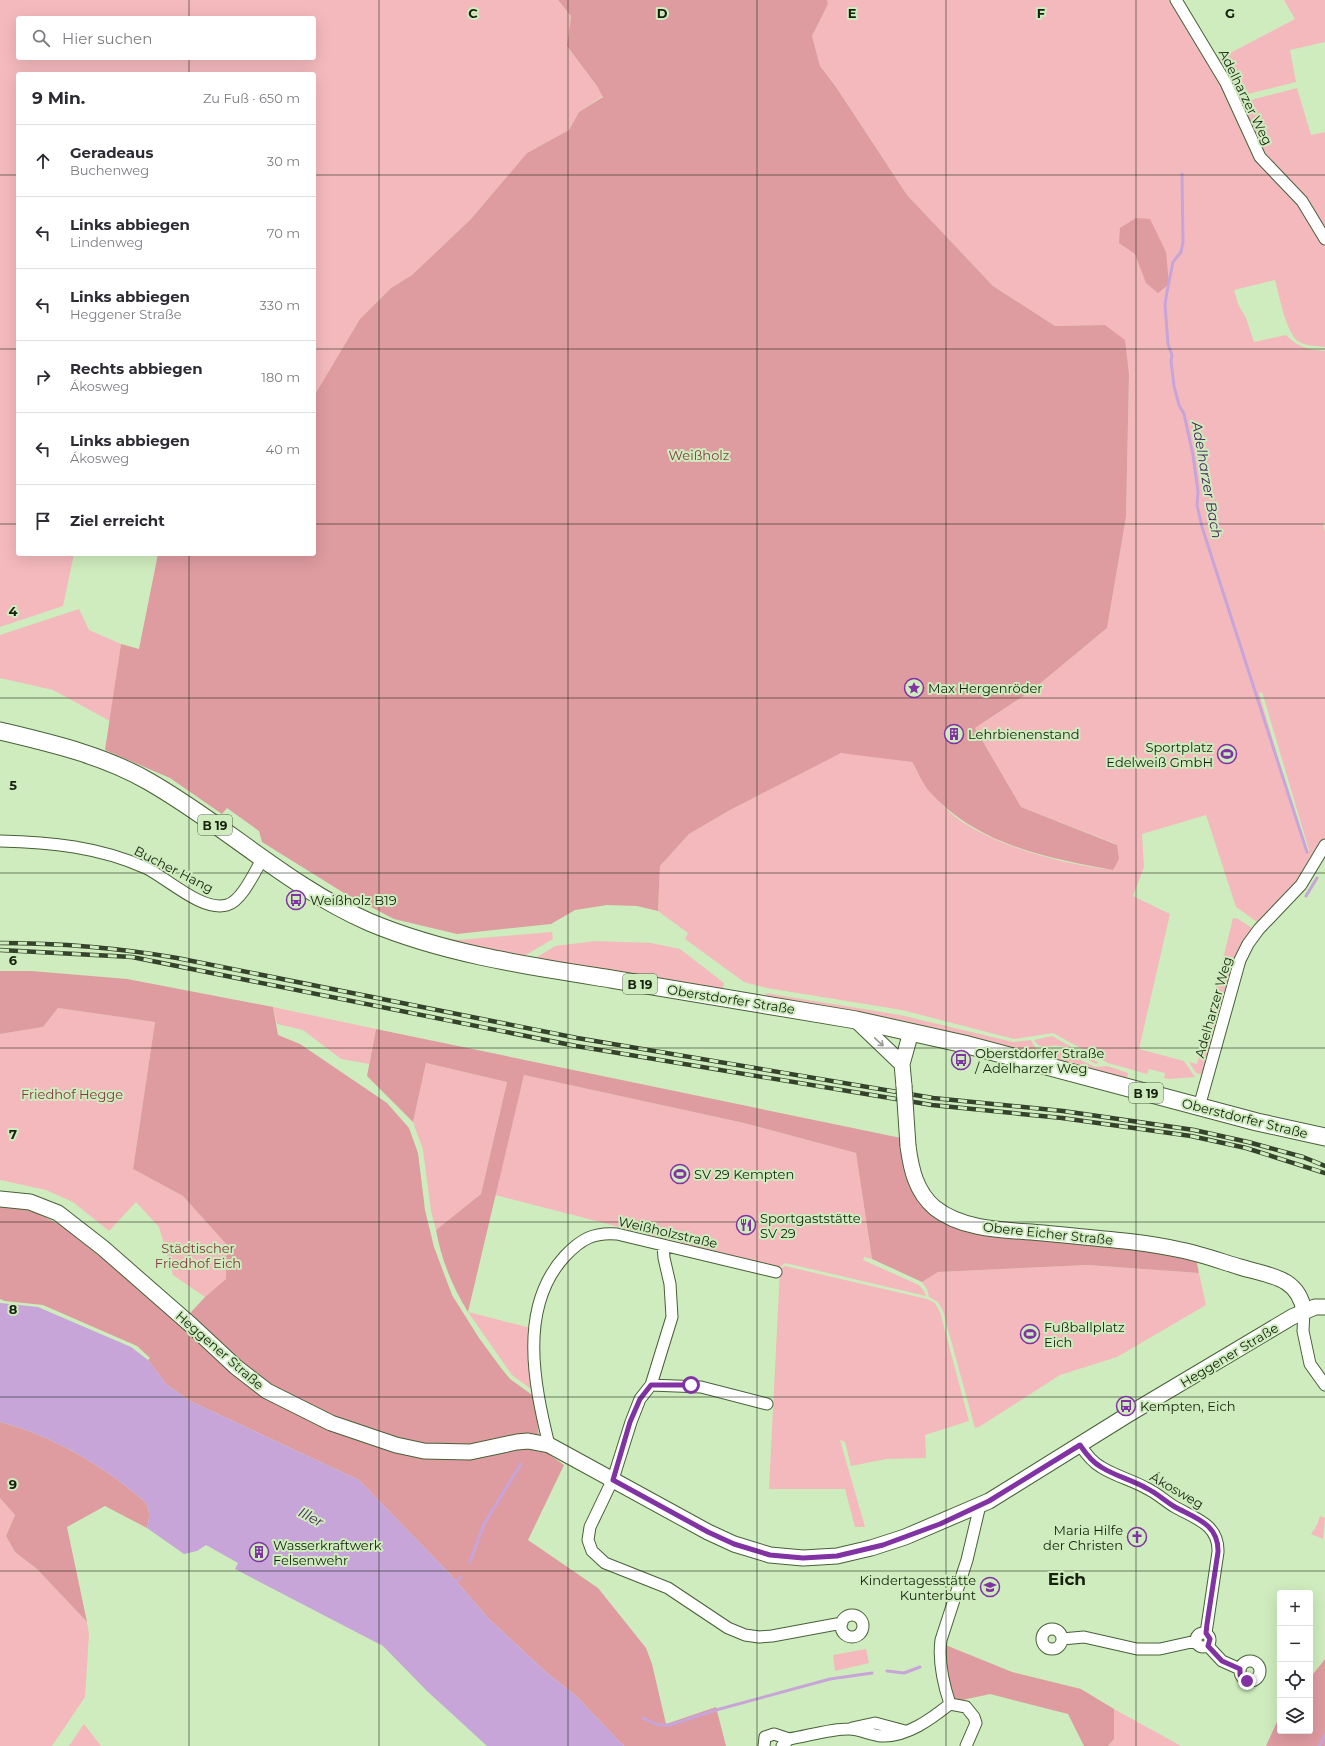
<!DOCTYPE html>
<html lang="de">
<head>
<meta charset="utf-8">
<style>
	:root { --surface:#fff; --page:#f7f7f7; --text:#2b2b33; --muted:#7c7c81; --line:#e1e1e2 }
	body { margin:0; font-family:Montserrat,sans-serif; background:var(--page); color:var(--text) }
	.controls { position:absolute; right:12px; bottom:12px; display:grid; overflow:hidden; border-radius:4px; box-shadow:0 4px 16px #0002 }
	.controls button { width:36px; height:36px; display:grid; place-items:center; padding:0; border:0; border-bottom:1px solid var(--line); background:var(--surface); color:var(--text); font:20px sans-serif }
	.stop { position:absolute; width:12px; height:12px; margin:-9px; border:3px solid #8132a3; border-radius:50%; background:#fff }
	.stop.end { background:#8132a3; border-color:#fff; box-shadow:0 1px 4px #0008 }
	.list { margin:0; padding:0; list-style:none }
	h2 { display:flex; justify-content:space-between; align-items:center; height:52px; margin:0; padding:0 16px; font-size:17px }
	h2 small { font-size:13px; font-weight:400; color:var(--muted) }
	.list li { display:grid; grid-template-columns:26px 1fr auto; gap:12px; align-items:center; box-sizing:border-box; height:72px; padding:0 16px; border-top:1px solid var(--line) }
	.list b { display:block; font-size:15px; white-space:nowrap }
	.list p { margin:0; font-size:13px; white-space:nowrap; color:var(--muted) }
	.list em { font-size:13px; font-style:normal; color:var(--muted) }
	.icon { flex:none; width:22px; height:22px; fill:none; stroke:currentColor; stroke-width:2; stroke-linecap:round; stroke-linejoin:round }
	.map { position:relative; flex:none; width:1325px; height:1746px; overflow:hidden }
	.search { position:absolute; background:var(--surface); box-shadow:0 4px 16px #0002; left:16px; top:16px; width:300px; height:44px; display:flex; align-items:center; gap:10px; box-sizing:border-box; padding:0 14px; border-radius:4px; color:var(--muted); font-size:15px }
	.panel { position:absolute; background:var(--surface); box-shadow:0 4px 16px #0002; left:16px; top:72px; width:300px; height:484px; border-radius:4px }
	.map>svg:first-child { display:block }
	.green { fill:#f4b9bd; fill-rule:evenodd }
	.forest { fill:#de9ba0 }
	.water { fill:#c7a5d9 }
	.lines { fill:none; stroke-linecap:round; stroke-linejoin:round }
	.stream { stroke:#c7a5d9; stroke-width:3 }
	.street-casing { stroke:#486038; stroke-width:13 }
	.secondary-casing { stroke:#486038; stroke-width:17 }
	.primary-casing { stroke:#486038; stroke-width:19 }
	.street { stroke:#fff; stroke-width:11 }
	.secondary { stroke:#fff; stroke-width:15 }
	.primary { stroke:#fff; stroke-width:17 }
	.rail-casing { stroke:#35422c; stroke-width:4.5 }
	.rail { stroke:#ceecbd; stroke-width:3; stroke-dasharray:9; stroke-linecap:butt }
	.secondary-bridge-casing { stroke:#486038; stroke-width:17; stroke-linecap:butt }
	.secondary-bridge { stroke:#fff; stroke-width:15 }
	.oneway { stroke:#979b93 }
	.route { stroke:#8132a3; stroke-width:5 }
	.grid { fill:none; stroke:#172110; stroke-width:1; stroke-opacity:0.55 }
	.labels { text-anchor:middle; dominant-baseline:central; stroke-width:4; stroke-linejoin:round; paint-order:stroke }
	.shield { fill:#ceecbd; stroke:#4e5e44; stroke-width:1 }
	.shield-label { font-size:12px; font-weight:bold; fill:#172110 }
	.street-label { font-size:13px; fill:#172110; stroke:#ceecbd }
	.park-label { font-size:13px; fill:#883642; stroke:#ceecbd }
	.poi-label { font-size:13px; fill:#172110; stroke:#ceecbd; text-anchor:start }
	.water-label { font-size:14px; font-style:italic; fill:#4b215f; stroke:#ceecbd }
	.district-label { font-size:17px; font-weight:bold; fill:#172110; stroke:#ceecbd }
	.grid-label { font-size:13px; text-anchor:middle; font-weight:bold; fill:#172110; stroke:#ceecbd; stroke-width:4; stroke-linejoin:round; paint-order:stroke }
</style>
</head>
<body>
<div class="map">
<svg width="1325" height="1746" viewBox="0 0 1325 1746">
	<rect width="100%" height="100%" fill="#ceecbd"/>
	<path class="green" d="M0,0H558L571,16L567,46L597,86L603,96L579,112L569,130L527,153L471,219L412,275L391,288L360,319L314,396V74H18V554H74L63,606L0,627ZM18,18H314V58H18Z
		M827,0H1173L1270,173L1309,217L1325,248V347C1316,346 1305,346 1298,341C1286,333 1279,294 1275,280L1234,290L1238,304L1246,318L1254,342L1286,335C1299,348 1307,349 1325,351V523H1323L1325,532V838L1299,884L1260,924L1236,907L1206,815L1142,834L1144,867L1133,896L1170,914L1139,1049L1184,1061L1195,1077L1169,1079L1164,1078L1165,1073L1149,1069L1147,1074L1108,1063L1053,1033L1014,1039L902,1010L767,988L744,982L685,939L688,933L658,911L660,866L689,834L730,810L841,752L912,762C924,783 938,804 958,819C998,847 1065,865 1113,870L1116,844L1021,807L975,728L1031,691L1107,628L1126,517L1129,375L1105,325L1055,326L993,286L907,195L836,87L820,66L812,36L828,4ZM1262,692L1309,850L1306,853L1259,693Z
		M1284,0H1325V42L1290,50L1296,82L1236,97L1217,60L1295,19Z
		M1297,88L1311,135L1325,132V228L1315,213L1262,155L1239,103Z
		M79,609L89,630L121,644L110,721L53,690L0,678V635Z
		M1233,918L1238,919L1255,930L1222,1013L1210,1012Z
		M552,932L553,939L524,956L469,947L427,935L458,940Z
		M596,941L651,943L680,949L724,983L723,991L534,959L555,946Z
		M765,993L900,1015L1013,1042L1031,1040L1035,1047L1045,1053L1051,1049L1060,1050L1095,1067L1107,1066L1128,1073L1127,1079L1036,1054L900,1020L767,997Z
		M273,1007L376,1029L369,1064L341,1059L303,1030L277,1024Z
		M58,1008L155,1022L133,1169L183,1196L227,1245L226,1279L205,1297L173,1275L159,1227L136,1202L109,1231L73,1202L46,1190L0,1180V1034L43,1027Z
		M1209,1016L1221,1018L1206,1075L1196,1073L1189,1062L1197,1064Z
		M1052,1036L1099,1063L1096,1064C1081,1056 1062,1039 1044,1048L1037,1044L1034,1040Z
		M426,1063L507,1082L481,1194L436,1230L431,1211L423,1150L413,1122Z
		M524,1075L744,1123L856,1153L872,1259L864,1257L863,1260L919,1285L924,1291L926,1296L794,1265L785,1263L779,1268L495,1195Z
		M1088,1265L1199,1273L1206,1305L1117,1357L1060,1375L979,1427L975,1428L943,1311L938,1302L929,1297L927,1289L922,1282L938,1272Z
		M785,1266L927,1299L935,1303L940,1312L969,1421L925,1435L926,1458L886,1459L851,1466L845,1442L840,1440L865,1527H855L845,1489H769L780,1269Z
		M468,1312L531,1328L535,1392L512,1375Z
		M0,1498L15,1515L6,1536L15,1552L37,1569L87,1622L89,1634L85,1697L52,1746H0Z
		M1320,1516L1325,1518L1323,1539L1311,1534L1317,1525Z
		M866,1649L869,1663L835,1671L833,1655Z
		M1114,1709L1181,1746H1108L1114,1739Z
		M84,1724L101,1746H69Z"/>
	<path class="forest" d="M558,0H827L828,4L812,36L820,66L836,87L907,195L993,286L1055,326L1105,325L1125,340L1129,375L1126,517L1107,628L1031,691L975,728L1021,807L1117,845L1119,859L1113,870C1046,858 976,844 929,791C922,783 918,771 912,762L841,753L730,810L689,834L660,866L658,911L637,906L607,905L575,910L551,924L457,934L394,919L344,893L262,842L259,831L227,808L222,814L170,778L105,750L121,644L139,649L158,554H314V396L360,319L391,288L412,275L471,219L527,153L569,130L579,112L603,97L597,86L567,46L571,16Z
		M1136,218L1150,219L1166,252L1169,284L1158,293L1146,283L1135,254L1119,243L1120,228Z
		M0,971H31L127,979L273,1007L278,1035L300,1044L387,1103L409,1128L418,1153L425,1210L434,1247L452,1295L479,1338L501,1368L510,1379L535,1397L540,1448L564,1465L528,1540L598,1588L646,1648L652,1664L666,1724L716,1707L726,1746H624L574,1694L547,1673L489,1619L449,1573L359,1480L190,1401L166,1384L148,1360L150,1358L137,1346L43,1305L5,1301L0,1299V1206L33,1211L62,1226L182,1322L205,1297L226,1279L227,1245L183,1196L133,1169L155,1022L58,1008L43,1027L0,1034Z
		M376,1029L901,1138C905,1182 908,1205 952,1226L1179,1255L1196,1259L1199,1273L1088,1265L938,1272L922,1282L872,1259L856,1153L744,1123L524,1075L468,1312C453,1288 441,1259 436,1230L481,1194L507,1082L426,1063L413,1122L367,1076Z
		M0,1422C46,1434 92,1459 128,1488C133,1492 140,1497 145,1502C151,1509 149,1520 147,1528L105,1506L67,1527L87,1622L37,1569L15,1552L6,1536L15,1515L0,1498Z
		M943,1644L1012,1672L1081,1689L1114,1709V1739L1108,1746H1084L1068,1714L990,1694L953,1702L946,1683Z
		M1325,1659V1746H1266L1280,1715V1731H1310V1678Z"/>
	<path class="water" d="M0,1303L38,1307L131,1347L148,1360L166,1384L190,1401L359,1480L449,1573L489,1619L547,1673L574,1694L624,1746H487L427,1691L383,1646L235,1569L238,1563L206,1545L197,1551L184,1554L147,1528C149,1520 151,1509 145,1502C140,1497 133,1492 128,1488C92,1459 46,1434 0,1422Z"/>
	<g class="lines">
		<path class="stream" d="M1182,174L1183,242L1181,252L1173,262L1167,292L1165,304L1168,344L1172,355L1171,361L1174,386L1179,405L1184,414L1193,455L1198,492L1197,505L1202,527L1307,852
			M1306,896L1317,878
			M470,1562L484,1524L521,1464
			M455,1583L461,1577
			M887,1671L904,1673L920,1667
			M643,1718L658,1725H670L716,1710L830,1679L872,1673
			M1319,1746L1325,1735"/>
		<defs>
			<path id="street" d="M1176,0L1226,83L1260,157L1302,201L1325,239
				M0,841C50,842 100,847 146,868C167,878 202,912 227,905C242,901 255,871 263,858
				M1199,1107L1240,960L1248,944L1259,929L1301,885L1325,845
				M663,1245L664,1258L670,1284L672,1317L651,1385L640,1399L631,1422L613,1479L590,1527L588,1540L592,1551L605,1563L668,1588L728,1628L745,1635L759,1637L772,1636L842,1623
				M1304,1311L1303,1331L1310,1364L1325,1385
				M651,1385L701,1387L767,1404
				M549,1445C534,1384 518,1307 565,1256C581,1239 594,1232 617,1234L776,1272
				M1080,1445C1086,1454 1092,1462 1101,1467C1115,1476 1132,1480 1146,1488C1157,1493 1165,1501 1175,1507C1194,1518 1219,1524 1218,1552L1206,1633
				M841 1626a11 11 0 1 1 22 0a11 11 0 1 1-22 0Z
				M1042 1639a10 10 0 1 1 20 0a10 10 0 1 1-20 0Z
				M1196 1640a7 7 0 1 1 14 0a7 7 0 1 1-14 0Z
				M1062,1639L1084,1637L1137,1649H1160L1196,1641
				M1208,1646L1222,1661L1240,1669
				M1240 1671a10 10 0 1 1 20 0a10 10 0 1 1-20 0Z
				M852,1728L875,1723L905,1731
				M789,1739C808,1736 829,1729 849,1729C860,1729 870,1735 882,1736C907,1737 931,1719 950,1704
				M764,1746L765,1737L774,1734L789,1739L782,1746
				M966,1746L976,1723L974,1717L966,1707L950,1704C943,1683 938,1662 941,1640L967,1560L980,1505"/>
			<path id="secondary" d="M856,1020L902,1064
				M904,1086L902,1064L911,1032
				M908,1146C911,1169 916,1192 935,1208C964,1231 1008,1230 1043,1233C1089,1238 1136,1240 1181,1250C1201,1254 1220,1261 1240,1267C1269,1276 1298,1276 1304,1311
				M0,1199L30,1202L58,1213L103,1248L191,1325L236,1367L267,1391L331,1423L396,1445L424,1451L470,1452L517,1442L528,1441L549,1445L708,1532L734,1544L770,1555L803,1558L837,1556L871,1548L905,1537L989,1501L1129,1414L1292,1317L1315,1307H1325"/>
			<path id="primary" d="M0,731C50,743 103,755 148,781C224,824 289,887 369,922C445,954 529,966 611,979C692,993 774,1006 856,1020L964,1044L1257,1122L1325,1137"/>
		</defs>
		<use href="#street" class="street-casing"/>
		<use href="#secondary" class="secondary-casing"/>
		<use href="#primary" class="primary-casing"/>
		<use href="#street" class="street"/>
		<use href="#secondary" class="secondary"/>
		<use href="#primary" class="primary"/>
		<defs>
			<path id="rail" d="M0,943C59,943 119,948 177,958L577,1038L933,1098L1063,1111L1194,1130L1248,1142L1303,1157L1325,1166
				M0,950L132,957L576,1046L932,1105L1062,1118L1191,1136L1246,1148L1325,1173"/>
		</defs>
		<use href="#rail" class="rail-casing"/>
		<use href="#rail" class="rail"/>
		<defs>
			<path id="secondary-bridge" d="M904,1086L908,1146"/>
		</defs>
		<use href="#secondary-bridge" class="secondary-bridge-casing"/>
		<use href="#secondary-bridge" class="secondary-bridge"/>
	</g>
	<defs><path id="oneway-shaft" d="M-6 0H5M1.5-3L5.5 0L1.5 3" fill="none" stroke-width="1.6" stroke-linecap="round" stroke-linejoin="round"/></defs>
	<use class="oneway" href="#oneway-shaft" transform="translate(879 1042) rotate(43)"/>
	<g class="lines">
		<path class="route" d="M691,1385H651L640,1399L630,1422L613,1480L708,1532L734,1544L770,1555L803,1558L837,1556L883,1545L940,1524L989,1501L1080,1445C1086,1454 1092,1462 1101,1467C1115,1476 1132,1480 1146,1488C1157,1493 1165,1501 1175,1507C1195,1518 1219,1524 1218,1552L1207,1624L1206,1633L1210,1639L1208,1646L1222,1661L1240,1669V1675L1247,1681"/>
	</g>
	<path class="grid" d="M189,0V18M379,0V1746M568,0V1746M757,0V1746M946,0V1746M1136,0V1746M189,58V74M0,175H18M314,175H1325M0,349H18M314,349H1325M0,524H18M314,524H1325M189,554V1746M0,698H1325M0,873H1325M0,1048H1325M0,1222H1325M0,1397H1325M0,1571H1325"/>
	<defs>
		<symbol id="sight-ring" viewBox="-11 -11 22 22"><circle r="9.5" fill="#ceecbd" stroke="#8132a3" stroke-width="1.5"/><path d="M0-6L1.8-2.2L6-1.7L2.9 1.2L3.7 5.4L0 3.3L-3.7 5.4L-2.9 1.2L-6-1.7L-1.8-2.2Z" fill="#8132a3"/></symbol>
		<symbol id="building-ring" viewBox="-11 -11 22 22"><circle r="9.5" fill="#ceecbd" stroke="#8132a3" stroke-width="1.5"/><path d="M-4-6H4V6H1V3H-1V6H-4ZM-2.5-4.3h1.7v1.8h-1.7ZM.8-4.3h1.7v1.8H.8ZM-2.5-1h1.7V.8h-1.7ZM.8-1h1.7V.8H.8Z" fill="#8132a3"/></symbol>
		<symbol id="stadium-ring" viewBox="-11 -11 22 22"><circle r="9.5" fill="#ceecbd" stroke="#8132a3" stroke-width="1.5"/><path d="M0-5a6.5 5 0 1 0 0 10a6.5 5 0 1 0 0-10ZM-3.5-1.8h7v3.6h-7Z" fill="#8132a3"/></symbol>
		<symbol id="bus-ring" viewBox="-11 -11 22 22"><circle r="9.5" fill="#ceecbd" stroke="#8132a3" stroke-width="1.5"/><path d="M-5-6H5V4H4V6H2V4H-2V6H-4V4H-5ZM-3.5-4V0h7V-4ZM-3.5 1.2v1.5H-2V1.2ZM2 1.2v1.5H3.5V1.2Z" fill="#8132a3"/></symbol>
		<symbol id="restaurant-ring" viewBox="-11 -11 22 22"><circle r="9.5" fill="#ceecbd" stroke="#8132a3" stroke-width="1.5"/><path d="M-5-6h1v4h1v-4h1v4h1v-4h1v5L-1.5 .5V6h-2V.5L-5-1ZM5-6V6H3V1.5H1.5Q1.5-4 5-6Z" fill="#8132a3"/></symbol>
		<symbol id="church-ring" viewBox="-11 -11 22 22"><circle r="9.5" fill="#ceecbd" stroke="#8132a3" stroke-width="1.5"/><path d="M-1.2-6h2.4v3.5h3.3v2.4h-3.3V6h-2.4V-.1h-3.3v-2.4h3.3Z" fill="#8132a3"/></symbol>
		<symbol id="school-ring" viewBox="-11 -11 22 22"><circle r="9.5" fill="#ceecbd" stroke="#8132a3" stroke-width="1.5"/><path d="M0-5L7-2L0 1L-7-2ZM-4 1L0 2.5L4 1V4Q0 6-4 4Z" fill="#8132a3"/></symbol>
	</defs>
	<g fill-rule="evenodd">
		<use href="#sight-ring" x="903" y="677" width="22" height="22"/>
		<use href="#building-ring" x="943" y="723" width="22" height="22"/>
		<use href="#stadium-ring" x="1216" y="743" width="22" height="22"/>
		<use href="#bus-ring" x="285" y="889" width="22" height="22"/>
		<use href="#bus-ring" x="950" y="1049" width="22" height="22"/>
		<use href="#stadium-ring" x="669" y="1163" width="22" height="22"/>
		<use href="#restaurant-ring" x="735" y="1214" width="22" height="22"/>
		<use href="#stadium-ring" x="1019" y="1323" width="22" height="22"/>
		<use href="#bus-ring" x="1115" y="1395" width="22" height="22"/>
		<use href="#church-ring" x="1126" y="1526" width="22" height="22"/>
		<use href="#building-ring" x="248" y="1541" width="22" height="22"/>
		<use href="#school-ring" x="979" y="1576" width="22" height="22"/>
	</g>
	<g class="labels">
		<g class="shield">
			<rect x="198" y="815" width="34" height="20" rx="3"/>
			<rect x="623" y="974" width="34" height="20" rx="3"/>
			<rect x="1129" y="1083" width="34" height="20" rx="3"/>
		</g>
		<g class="shield-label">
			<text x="215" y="825">B 19</text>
			<text x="640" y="984">B 19</text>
			<text x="1146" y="1093">B 19</text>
		</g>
		<g class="street-label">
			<text transform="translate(1246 97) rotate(64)">Adelharzer Weg</text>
			<text transform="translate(174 869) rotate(27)">Bucher Hang</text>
			<text transform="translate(731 999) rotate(9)">Oberstdorfer Straße</text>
			<text transform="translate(1213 1007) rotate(-74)">Adelharzer Weg</text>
			<text transform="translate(1245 1118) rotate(14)">Oberstdorfer Straße</text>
			<text transform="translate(668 1232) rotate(13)">Weißholzstraße</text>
			<text transform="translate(1048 1233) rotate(6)">Obere Eicher Straße</text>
			<text transform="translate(220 1350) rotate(41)">Heggener Straße</text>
			<text transform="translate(1229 1355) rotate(-31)">Heggener Straße</text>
			<text transform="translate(1177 1490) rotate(30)">Ákosweg</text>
		</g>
		<g class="park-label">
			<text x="699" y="455">Weißholz</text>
			<text x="72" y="1094">Friedhof Hegge</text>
			<text x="198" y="1248">Städtischer<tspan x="198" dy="15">Friedhof Eich</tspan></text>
		</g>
		<g class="poi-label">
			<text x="928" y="688">Max Hergenröder</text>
			<text x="968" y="734">Lehrbienenstand</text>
			<text x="1213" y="747" text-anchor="end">Sportplatz<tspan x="1213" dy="15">Edelweiß GmbH</tspan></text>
			<text x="310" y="900">Weißholz B19</text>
			<text x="975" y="1053">Oberstdorfer Straße<tspan x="975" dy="15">/ Adelharzer Weg</tspan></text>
			<text x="694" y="1174">SV 29 Kempten</text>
			<text x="760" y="1218">Sportgaststätte<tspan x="760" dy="15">SV 29</tspan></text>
			<text x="1044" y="1327">Fußballplatz<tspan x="1044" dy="15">Eich</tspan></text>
			<text x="1140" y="1406">Kempten, Eich</text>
			<text x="1123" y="1530" text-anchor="end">Maria Hilfe<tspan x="1123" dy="15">der Christen</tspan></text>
			<text x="273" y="1545">Wasserkraftwerk<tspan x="273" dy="15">Felsenwehr</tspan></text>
			<text x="976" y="1580" text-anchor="end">Kindertagesstätte<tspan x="976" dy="15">Kunterbunt</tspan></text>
		</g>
		<g class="water-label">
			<text transform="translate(1207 480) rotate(80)">Adelharzer Bach</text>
			<text transform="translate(311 1517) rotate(28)">Iller</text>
		</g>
		<g class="district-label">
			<text x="1067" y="1579">Eich</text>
		</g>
	</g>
	<g class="grid-label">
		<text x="473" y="18">C</text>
		<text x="662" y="18">D</text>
		<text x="852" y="18">E</text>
		<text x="1041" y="18">F</text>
		<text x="1230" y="18">G</text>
		<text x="13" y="616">4</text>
		<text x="13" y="790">5</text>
		<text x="13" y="965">6</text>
		<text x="13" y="1139">7</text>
		<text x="13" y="1314">8</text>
		<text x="13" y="1489">9</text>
	</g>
</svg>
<div class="controls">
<button>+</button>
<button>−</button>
<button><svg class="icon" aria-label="locate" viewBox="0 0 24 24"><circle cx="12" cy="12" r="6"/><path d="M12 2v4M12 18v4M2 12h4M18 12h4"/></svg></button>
<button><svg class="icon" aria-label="layers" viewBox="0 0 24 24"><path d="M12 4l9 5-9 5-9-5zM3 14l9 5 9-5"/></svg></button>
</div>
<div class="stop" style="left:691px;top:1385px"></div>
<div class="stop end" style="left:1247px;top:1681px"></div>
<div class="search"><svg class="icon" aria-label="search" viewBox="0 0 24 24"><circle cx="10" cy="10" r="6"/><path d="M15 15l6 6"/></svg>Hier suchen</div>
<section class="panel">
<h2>9 Min.<small>Zu Fuß · 650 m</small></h2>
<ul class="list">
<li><svg class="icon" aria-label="ahead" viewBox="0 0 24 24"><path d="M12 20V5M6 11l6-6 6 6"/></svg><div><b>Geradeaus</b><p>Buchenweg</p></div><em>30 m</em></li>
<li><svg class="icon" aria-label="left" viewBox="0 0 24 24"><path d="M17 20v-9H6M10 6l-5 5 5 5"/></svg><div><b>Links abbiegen</b><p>Lindenweg</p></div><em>70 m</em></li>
<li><svg class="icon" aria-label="left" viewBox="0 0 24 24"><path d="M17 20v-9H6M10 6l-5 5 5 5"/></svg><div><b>Links abbiegen</b><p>Heggener Straße</p></div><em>330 m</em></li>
<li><svg class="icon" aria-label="right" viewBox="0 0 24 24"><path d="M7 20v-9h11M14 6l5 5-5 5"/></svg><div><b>Rechts abbiegen</b><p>Ákosweg</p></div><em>180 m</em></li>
<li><svg class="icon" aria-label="left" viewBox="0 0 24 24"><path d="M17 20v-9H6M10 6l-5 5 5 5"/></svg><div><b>Links abbiegen</b><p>Ákosweg</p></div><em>40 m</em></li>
<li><svg class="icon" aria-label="arrive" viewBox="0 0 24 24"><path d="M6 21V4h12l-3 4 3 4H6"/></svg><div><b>Ziel erreicht</b></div></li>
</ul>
</section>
</div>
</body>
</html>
